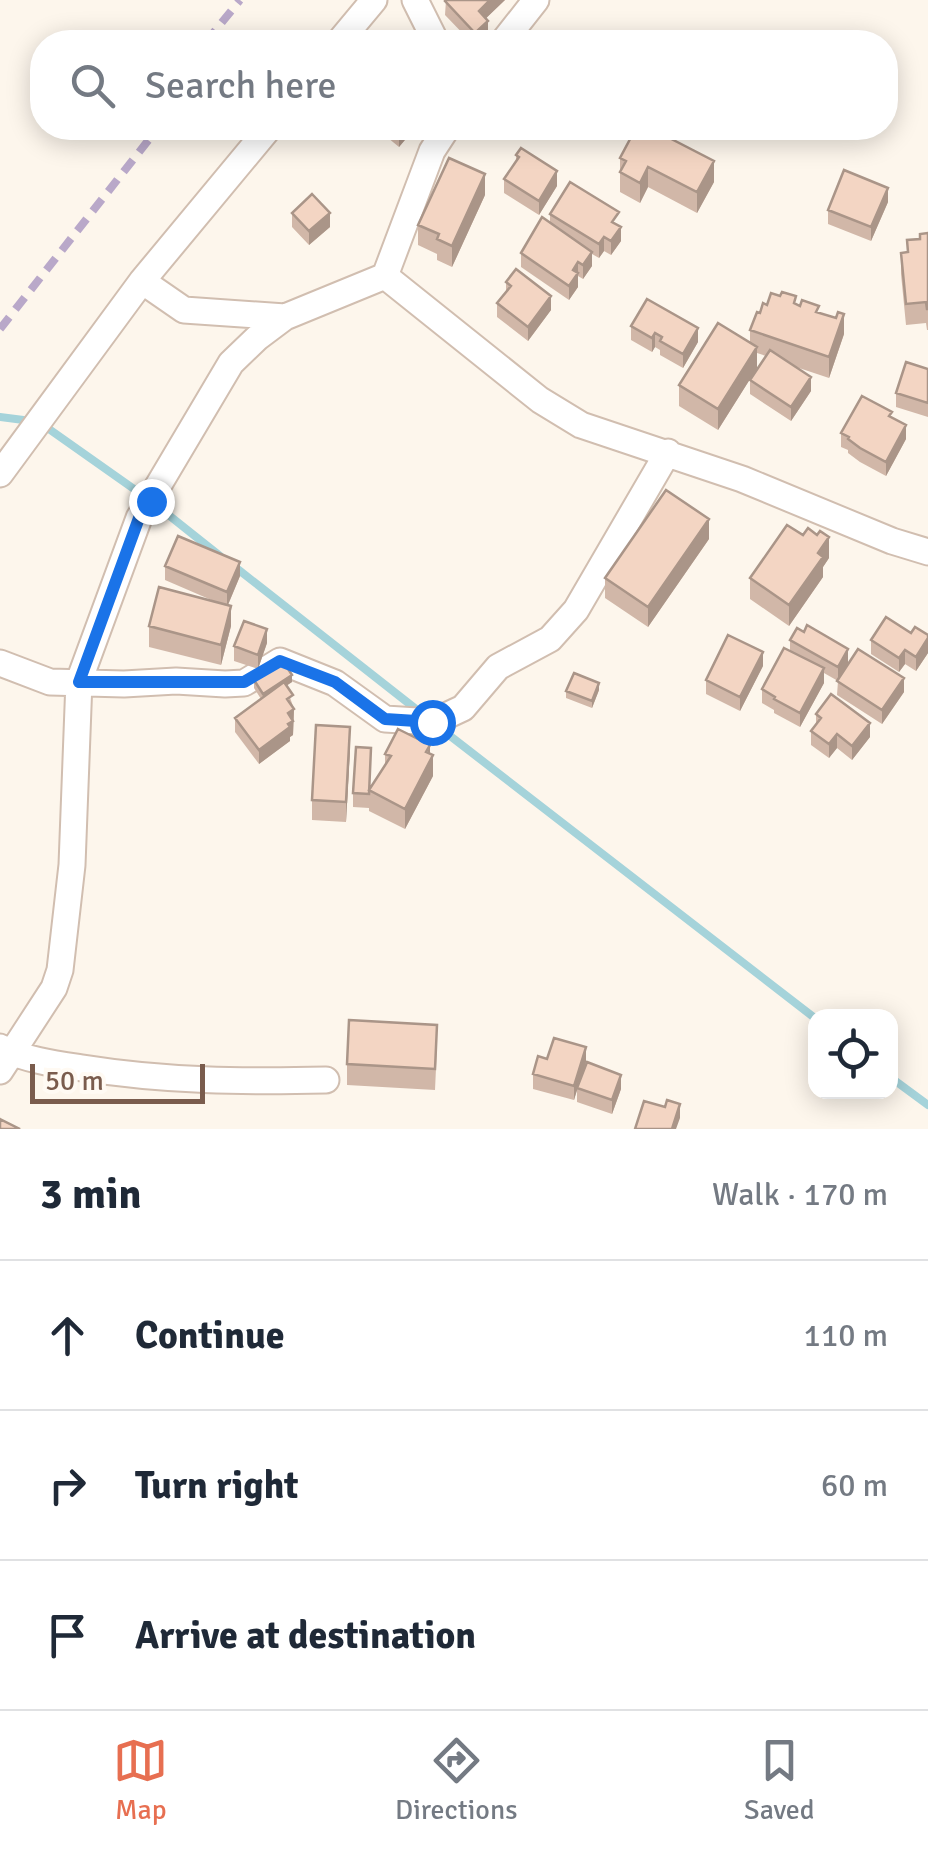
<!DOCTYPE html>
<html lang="en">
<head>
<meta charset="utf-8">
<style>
	:root { --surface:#fff; --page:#f2f2f3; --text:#1f2937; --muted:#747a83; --line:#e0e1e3; --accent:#e76f51 }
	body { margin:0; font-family:Signika,sans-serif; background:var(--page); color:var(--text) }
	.controls { position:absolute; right:30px; bottom:30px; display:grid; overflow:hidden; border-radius:20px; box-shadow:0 5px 25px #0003 }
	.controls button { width:90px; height:90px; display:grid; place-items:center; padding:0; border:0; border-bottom:2px solid var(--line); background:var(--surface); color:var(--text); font:50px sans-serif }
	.scale { position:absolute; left:30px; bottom:25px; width:175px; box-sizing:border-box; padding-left:10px; border:5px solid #7a5c4d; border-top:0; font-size:28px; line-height:35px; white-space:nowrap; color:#7a5c4d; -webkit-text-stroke:8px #fffaf3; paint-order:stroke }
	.stop { position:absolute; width:30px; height:30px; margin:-22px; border:8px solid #1a73e8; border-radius:50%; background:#fff }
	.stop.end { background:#1a73e8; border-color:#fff; box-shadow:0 2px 10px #0008 }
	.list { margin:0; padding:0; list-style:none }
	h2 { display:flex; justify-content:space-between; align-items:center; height:130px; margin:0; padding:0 40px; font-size:42px }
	h2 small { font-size:32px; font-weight:400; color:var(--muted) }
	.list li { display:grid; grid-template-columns:65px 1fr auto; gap:30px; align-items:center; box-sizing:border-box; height:150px; padding:0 40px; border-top:2px solid var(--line) }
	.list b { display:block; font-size:38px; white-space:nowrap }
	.list em { font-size:32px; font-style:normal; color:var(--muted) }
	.icon { flex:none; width:55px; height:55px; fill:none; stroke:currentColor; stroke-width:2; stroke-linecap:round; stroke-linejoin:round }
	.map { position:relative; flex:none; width:928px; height:1129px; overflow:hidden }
	.search { position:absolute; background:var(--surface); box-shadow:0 5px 25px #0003; left:30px; right:30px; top:30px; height:110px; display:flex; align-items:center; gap:25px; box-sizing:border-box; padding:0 35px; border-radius:40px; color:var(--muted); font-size:38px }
	.sheet { height:580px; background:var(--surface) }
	nav { display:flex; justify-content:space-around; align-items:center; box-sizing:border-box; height:140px; border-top:2px solid var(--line); background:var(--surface); font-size:28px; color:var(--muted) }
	nav a { display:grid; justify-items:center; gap:5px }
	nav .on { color:var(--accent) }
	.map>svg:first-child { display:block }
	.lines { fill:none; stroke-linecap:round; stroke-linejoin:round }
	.stream { stroke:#a5d3da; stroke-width:8 }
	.minor-casing { stroke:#d1beb0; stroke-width:29 }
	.minor { stroke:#fff; stroke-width:25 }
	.rail { stroke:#b9a8c9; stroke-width:8; stroke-dasharray:15 10; stroke-linecap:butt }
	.wall { fill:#d1b7a8 }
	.shaded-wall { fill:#aa9588 }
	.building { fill:#f3d5c3; stroke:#aa9588; stroke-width:2.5 }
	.route { stroke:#1a73e8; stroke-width:12 }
</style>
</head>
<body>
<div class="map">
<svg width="928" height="1129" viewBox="0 0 928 1129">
	<rect width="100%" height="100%" fill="#fdf6ec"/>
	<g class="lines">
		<path class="stream" d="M0,417L39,422L151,501L220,556
			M235,567L421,713
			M436,725L816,1019
			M890,1077L928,1105"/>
		<defs>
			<path id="minor" d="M415,0L436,42
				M339,42L374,0
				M503,42L536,0
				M447,128L432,151L385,276L540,400L581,425L742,479L892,541L928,552
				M142,281L184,310L285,317
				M0,474L142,281L269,128
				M0,663L50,682L124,684L176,681L225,684L244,683L280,661L335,683L385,719L433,722L463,708L498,667L550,639L576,610L668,452
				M0,1047C25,1060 56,1064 83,1068C164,1081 244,1082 326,1080
				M0,1071L54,988L60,970L72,865L79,681L139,518L231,363L257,338L285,317L385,276"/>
		</defs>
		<use href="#minor" class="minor-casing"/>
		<use href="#minor" class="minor"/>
		<path class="rail" d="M206,42L240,0
			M0,329L158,128"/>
	</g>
	<path class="wall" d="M446,0H505L486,18L488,35L480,42H471L445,15Z
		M376,128H415L399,147Z
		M663,128H689L683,138Z
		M839,128H875L874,130L869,128L866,137Z
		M516,155L557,186L539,215L504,193V179L516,161Z
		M620,158L714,182L697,213L648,187L640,203L620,192Z
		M485,195L452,267L437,260V254L418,245V225Z
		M888,202L871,241L828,224V210Z
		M292,213L330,227L309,245L292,227Z
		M550,214L619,226L621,241L611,255L604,251L599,258L592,254V266L583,279L578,276V287L569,300L521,267V253L550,222Z
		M928,233V330H927L926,323L906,325L901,274V253L907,252V240L920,239Z
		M506,282L551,310L528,341L497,317V303L506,293Z
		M796,304L819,313L844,334L829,378L796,367L811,391L791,421L750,394V380L766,356L757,353V368L718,430L679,406V385L750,343V330L760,313L767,305Z
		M631,326L698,342L683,368L660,355V350L655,347L652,352L631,340Z
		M928,369V417L896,407V393Z
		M892,417L906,439L886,476L860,462L848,453V450L841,447V433Z
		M709,539L648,627L605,598V578Z
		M829,558L823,567V577L789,626L750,599V578Z
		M165,566L240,576L228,605L231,626L221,665L149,647V626L216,602L165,580Z
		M911,633L928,635V653L916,671L905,664L899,672L871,654V640Z
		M790,640L848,663L840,678L904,692L882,724L837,695L838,681L824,673V683L800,727L774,713V710L762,703V689L790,651Z
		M267,643L258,669L234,661V646Z
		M763,666L740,711L706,694V680Z
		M254,680L292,682L286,686L294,709L293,735L290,737V741L259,764L235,732V718L261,699L254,688Z
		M599,690L592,708L566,698V691Z
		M816,714L870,737L852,760L837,748L829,758L811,745V731L816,725Z
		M350,748L346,822L312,820V800Z
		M385,754H430L433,776L405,829L369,811V792V808L353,807V793L370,790L385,765Z
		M437,1046L435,1090L347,1085V1064Z
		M547,1059L586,1062L579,1082L621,1089L612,1114L577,1102V1089L574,1100L533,1089V1074Z"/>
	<path class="shaded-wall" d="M490,0H505L479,25V11Z
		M488,21V35L480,42H475V33Z
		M403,128H415L399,147V133Z
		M714,161V182L697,213V192Z
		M648,167V187L640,203V183Z
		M557,171V186L539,215V201Z
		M485,174V195L452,267V246Z
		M888,188V202L871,241V227Z
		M330,213V227L309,245V231Z
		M621,227V241L611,255V241Z
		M604,237V251L599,258V244Z
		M592,252V266L583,279V265Z
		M578,262V287L569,300V286L573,270Z
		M551,296V310L528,341V327Z
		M844,314V334L829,378V357Z
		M698,328V342L683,368V354Z
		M655,333V347L652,352V338Z
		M757,347V368L718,430V409Z
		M811,377V391L791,421V407Z
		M906,425V439L886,476V462Z
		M709,519V539L648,627V607Z
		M829,537V558L823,567V577L789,626V605L818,553Z
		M240,562V576L227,607V592Z
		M231,606V626L221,665V645Z
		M267,629V643L258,669V655Z
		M928,638V653L916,671V657Z
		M848,649V663L838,681V667Z
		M905,650V664L899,672V658Z
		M763,652V666L740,711V697Z
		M824,668V683L800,727V713Z
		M292,675V682L263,701V694Z
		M904,678V692L882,724V710Z
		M599,683V690L592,708V701Z
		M294,709L293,735L290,737V741L259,764V750L288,713Z
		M870,723V737L852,760V746Z
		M350,727V748L346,822V802Z
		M837,734V748L829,758V744Z
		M430,745V760L433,755V776L405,829V809Z
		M586,1047V1062L574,1100V1086Z
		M621,1075V1089L612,1114V1100Z
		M680,1104V1118L676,1129H672Z"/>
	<path class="building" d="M446,0H490L479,11L488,21L475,33L445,1Z
		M817,33L838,41L837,42H814Z
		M636,128H650L714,161L697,192L648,167L640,183L620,172L626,161L620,158Z
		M521,148L557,171L539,201L504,179L519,157L516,155Z
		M449,158L485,174L452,246L437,239L439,234L418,225Z
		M844,170L888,188L871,227L828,210Z
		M570,182L619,212L612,222L621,227L611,241L604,237L599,244L550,214Z
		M312,194L330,213L309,231L292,213Z
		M542,217L592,252L583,265L578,262L573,270L578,273L569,286L521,253Z
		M928,233V309H927L926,302L906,304L901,253L908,252L907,240L920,239V234Z
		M516,269L551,296L528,327L497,303L511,286L506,282Z
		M782,292L796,296L794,303L800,306L802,300L819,306L816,312L836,318L838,312L844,314L829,357L750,330L757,312L760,313L763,303L767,305L771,293L780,296Z
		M647,299L698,328L683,354L660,341L662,337L655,333L652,338L631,326Z
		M718,323L757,347L718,409L679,385Z
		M770,350L811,377L791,407L750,380Z
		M906,362L928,369V403L896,393Z
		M862,396L892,412L889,416L906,425L886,462L860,448L848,439L849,437L841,433Z
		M666,490L709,519L648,607L605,578Z
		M787,525L803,535L808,528L817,535L820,531L829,537L818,553L823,557L789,605L750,578Z
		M178,536L240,562L227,592L165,566Z
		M159,587L231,606L221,645L149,626Z
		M886,617L911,633L915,627L928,635V638L916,657L905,650L899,658L871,640Z
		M244,621L267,629L258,655L234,646Z
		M807,625L848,649L838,667L790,640L797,628L804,632Z
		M728,635L763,652L740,697L706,680Z
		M784,648L824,668L800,713L774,699L775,697L762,689Z
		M858,649L904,678L882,710L837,681Z
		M283,661L292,675L263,694L254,680Z
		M574,673L599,683L592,701L566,691Z
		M284,682L293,695L287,699L294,709L288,713L293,721L288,724L290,727L259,750L235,718Z
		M831,694L870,723L852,746L837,734L829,744L811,731L821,718L816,714Z
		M316,725L350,727L346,802L312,800Z
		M398,729L430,745L426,752L433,755L405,809L369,790L391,756L385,754Z
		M356,747L371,748L369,794L353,793Z
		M349,1020L437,1025L435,1069L347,1064Z
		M554,1038L586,1047L574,1086L533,1074L538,1056L547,1059Z
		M587,1062L621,1075L612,1100L577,1088Z
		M667,1100L680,1104L672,1129H635L644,1101L665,1107Z
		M0,1119L20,1129H0Z"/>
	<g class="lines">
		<path class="route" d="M151,501L139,518L79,682H244L280,661L335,682L385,719L432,722"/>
	</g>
</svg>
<div class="controls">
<button><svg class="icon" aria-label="locate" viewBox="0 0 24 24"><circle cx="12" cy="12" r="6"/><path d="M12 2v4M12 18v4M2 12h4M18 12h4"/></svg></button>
</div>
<div class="scale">50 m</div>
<div class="stop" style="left:432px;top:722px"></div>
<div class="stop end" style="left:151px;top:501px"></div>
<div class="search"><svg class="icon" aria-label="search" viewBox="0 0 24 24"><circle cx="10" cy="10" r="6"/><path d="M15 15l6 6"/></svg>Search here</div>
</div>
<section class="sheet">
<h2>3 min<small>Walk · 170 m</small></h2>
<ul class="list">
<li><svg class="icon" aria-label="ahead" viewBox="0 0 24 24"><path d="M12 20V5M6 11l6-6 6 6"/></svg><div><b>Continue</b></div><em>110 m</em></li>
<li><svg class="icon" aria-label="right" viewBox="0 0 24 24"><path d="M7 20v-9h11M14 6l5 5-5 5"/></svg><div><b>Turn right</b></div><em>60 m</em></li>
<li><svg class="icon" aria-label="arrive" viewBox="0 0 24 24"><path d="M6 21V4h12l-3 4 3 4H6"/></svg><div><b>Arrive at destination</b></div></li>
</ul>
</section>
<nav>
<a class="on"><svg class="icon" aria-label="map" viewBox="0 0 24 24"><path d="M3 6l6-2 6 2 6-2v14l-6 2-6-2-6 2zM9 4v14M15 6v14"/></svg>Map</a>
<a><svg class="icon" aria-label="directions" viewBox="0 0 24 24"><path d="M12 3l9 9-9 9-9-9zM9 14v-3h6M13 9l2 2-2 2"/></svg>Directions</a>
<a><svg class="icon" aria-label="saved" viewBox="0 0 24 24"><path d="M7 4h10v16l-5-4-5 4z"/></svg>Saved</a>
</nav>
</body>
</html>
